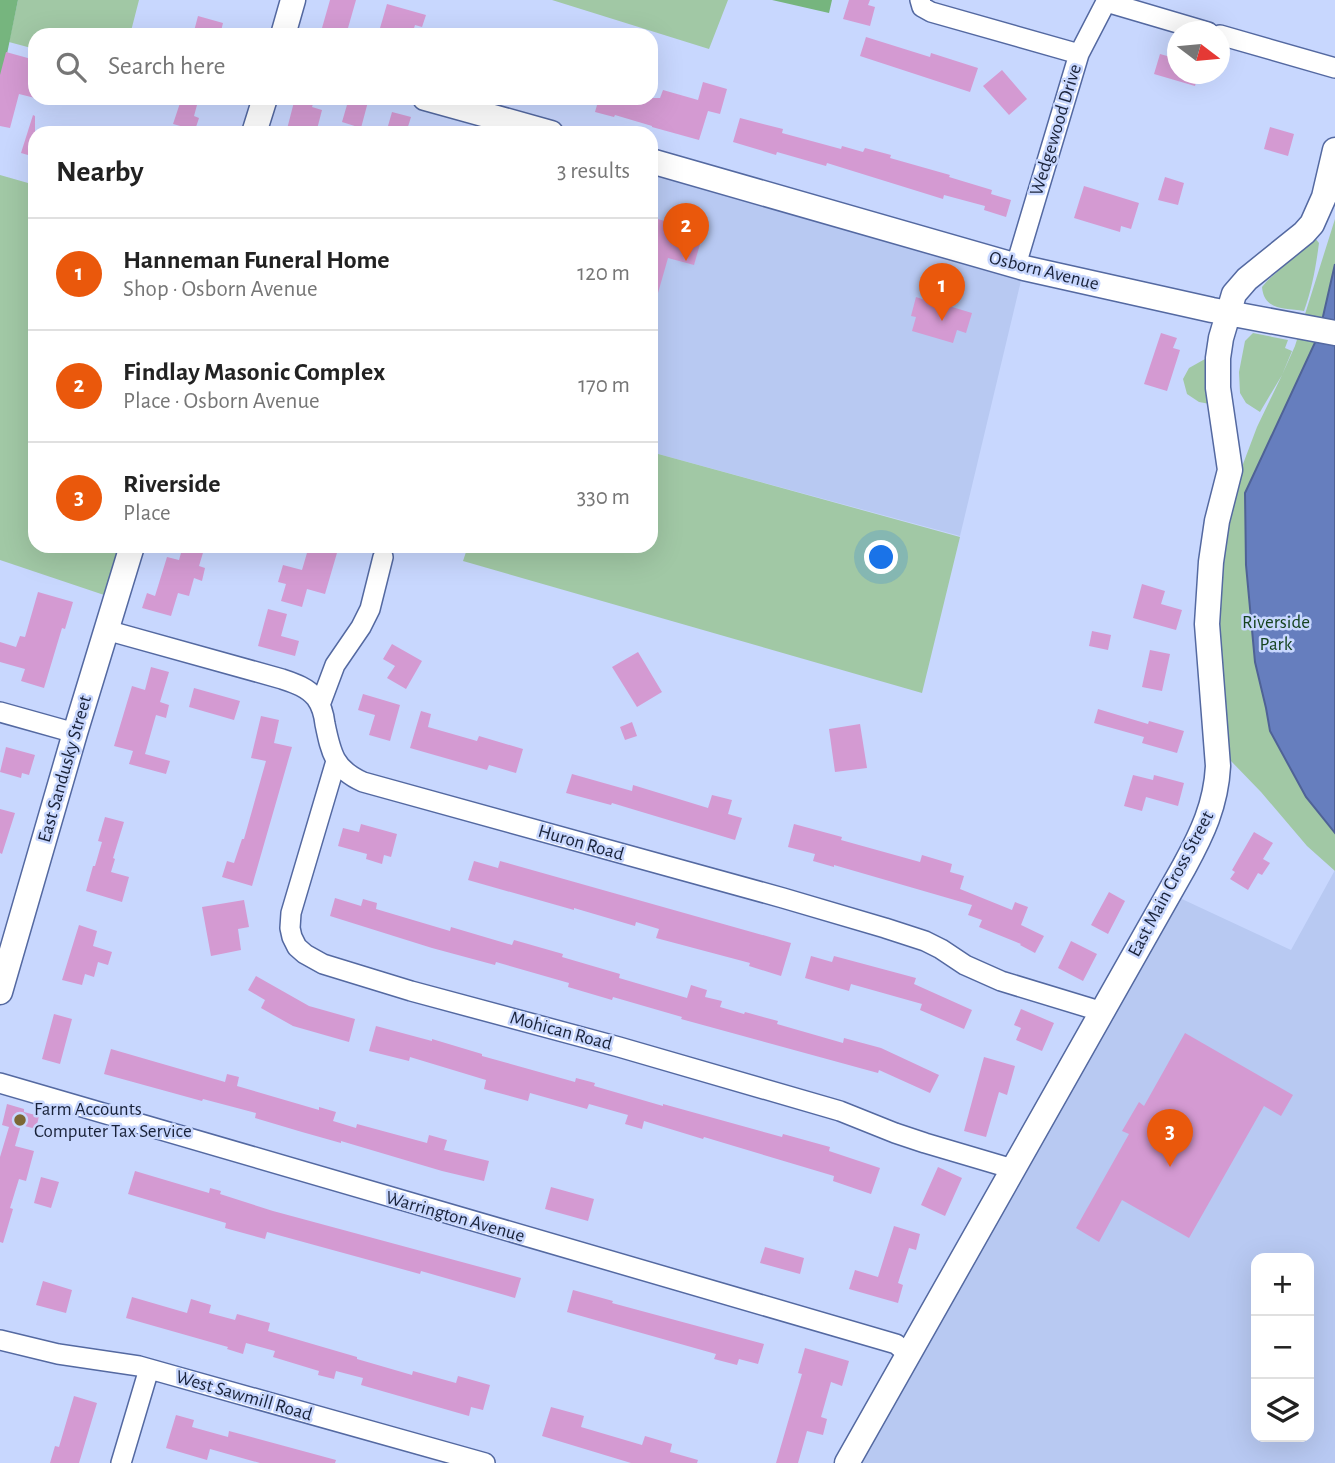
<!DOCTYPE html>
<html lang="en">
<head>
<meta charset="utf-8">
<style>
	:root { --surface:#fff; --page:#f2f2f2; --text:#222; --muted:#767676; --line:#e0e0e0; --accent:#ea580c }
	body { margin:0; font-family:"Alegreya Sans",sans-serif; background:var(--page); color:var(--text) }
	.controls { position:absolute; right:21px; bottom:21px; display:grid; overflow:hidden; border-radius:14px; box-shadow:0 7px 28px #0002 }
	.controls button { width:63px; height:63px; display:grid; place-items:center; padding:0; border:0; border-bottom:2px solid var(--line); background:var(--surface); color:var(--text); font:35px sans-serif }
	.compass { position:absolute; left:1167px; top:21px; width:63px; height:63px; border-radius:50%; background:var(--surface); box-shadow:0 7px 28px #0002; rotate:106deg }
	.you { position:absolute; left:882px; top:558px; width:24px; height:24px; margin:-18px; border:5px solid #fff; border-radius:50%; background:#1a73e8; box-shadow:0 0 0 10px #1a73e833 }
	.badge { display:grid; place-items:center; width:46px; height:46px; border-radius:50%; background:var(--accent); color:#fff; font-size:23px; font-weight:700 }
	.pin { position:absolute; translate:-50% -58px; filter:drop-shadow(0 2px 4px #0008) }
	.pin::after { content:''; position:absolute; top:37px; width:24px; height:21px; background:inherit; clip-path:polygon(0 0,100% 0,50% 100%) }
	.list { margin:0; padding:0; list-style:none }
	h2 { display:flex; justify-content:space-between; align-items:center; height:91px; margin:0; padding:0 28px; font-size:30px }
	h2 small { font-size:23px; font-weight:400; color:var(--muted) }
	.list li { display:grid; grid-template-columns:46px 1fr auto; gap:21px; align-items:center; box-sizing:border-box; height:112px; padding:0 28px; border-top:2px solid var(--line) }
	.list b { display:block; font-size:26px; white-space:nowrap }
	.list p { margin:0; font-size:23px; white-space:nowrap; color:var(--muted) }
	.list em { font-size:23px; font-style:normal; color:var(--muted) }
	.icon { flex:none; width:38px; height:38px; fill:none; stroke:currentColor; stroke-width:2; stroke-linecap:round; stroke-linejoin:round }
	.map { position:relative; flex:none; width:1335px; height:1463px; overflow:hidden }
	.search { position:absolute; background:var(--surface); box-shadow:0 7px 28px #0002; left:28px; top:28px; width:630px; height:77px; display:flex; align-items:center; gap:18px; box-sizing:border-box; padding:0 24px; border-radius:21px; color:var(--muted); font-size:26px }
	.panel { position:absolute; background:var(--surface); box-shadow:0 7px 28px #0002; left:28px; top:126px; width:630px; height:427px; border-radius:21px }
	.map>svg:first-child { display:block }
	.built { fill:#b8c9f2; fill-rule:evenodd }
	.green { fill:#a1c8a5 }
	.forest { fill:#76b57e }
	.water { fill:#667ebe; stroke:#4f6296; stroke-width:2 }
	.building { fill:#d49ad2 }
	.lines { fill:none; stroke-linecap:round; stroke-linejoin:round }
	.minor-casing { stroke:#5469a1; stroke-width:22 }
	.major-casing { stroke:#5469a1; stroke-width:27 }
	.minor { stroke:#fff; stroke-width:19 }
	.major { stroke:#fff; stroke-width:24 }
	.poi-dot { fill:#7b6735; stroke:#c8d7fe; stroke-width:2.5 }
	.labels { text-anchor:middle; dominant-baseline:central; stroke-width:5; stroke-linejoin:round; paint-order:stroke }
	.street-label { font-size:19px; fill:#192239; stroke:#c8d7fe }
	.park-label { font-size:19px; fill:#15431f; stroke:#c8d7fe }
	.poi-label { font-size:19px; fill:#192239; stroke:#c8d7fe; text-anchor:start }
</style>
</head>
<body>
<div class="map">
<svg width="1335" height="1463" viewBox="0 0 1335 1463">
	<rect width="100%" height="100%" fill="#c8d7fe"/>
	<path class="built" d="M651,161L1024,268L960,536L651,452Z
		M1335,870V1463H847L1169,893L1291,950ZM1256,1258H1309V1437H1256Z"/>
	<path class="green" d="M18,0H139L130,35H35V49L9,42Z
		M552,0H728L709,49Z
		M0,175L35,185V546H131L116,599L0,560Z
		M1335,219V871L1307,846L1261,792L1230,760L1227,748L1217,625L1227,523L1240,472L1257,427L1282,375L1260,412L1246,403L1240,393L1239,372L1245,341L1253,333L1288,340L1285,348L1292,351L1282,375L1295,346Z
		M1315,238L1319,243C1316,266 1312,289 1304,311C1285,308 1264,311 1262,287L1267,281Z
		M1205,359L1210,404L1199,402L1187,394L1183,379L1189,368Z
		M651,452L960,537L922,693L463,561L468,546H651Z"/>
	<path class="forest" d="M0,0H18L0,88Z
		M772,0H832L829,13Z"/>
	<path class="water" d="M1335,264V833L1306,797L1270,731L1266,708L1255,662L1246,565L1245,493L1319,334Z"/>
	<path class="building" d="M330,0H356L346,35H320Z
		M849,0H870L868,5L875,7L870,26L843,19Z
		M387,4L426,15L422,27L415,25L412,35L399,32L398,35H378Z
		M198,16L223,23L220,35H193Z
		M866,37L930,57L931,53L978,68L970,92L860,56Z
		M6,52L35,60V98L19,94L10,128L0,126V75Z
		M1160,54L1178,59V74H1198L1195,86L1154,74Z
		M1002,70L1027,99L1009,115L983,86Z
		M703,82L727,89L720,114L708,111L699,140L652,127V126L615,115L614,117L595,112L599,98H660L663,90L698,100Z
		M295,98H315L312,107L322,110L316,133H286Z
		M349,98H369L361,128L342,122Z
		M181,100L197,105L194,116L199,118L195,130L173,124Z
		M392,112L411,117L406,133H386Z
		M33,115L35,116V157L21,153Z
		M740,118L783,129L782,133L841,149L842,146L863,152L865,148L891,155L890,158L950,175L949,177L992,190L991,194L1011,200L1006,217L984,210L985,206L944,195L943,199L827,163L826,166L777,152L776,155L733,142Z
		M1270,127L1294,134L1288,156L1264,149Z
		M1165,177L1184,183L1178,205L1158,200Z
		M1084,186L1139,203L1131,229L1121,226L1120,232L1074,218Z
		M651,217L678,225L677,229L702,237L694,265L668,258L654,307H651Z
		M936,296L953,301L952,307L972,313L966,333L957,330L953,343L912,331L916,317L911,316L916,297L934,303Z
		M1161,333L1177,338L1173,348L1180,350L1167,391L1144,384Z
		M183,546H205L199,566L205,568L202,581L194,578L189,596L178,593L171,616L142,608L147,593L155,596L167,557L179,560Z
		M309,546H339L325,594L307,589L302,607L281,601L286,584L278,582L283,565L302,570Z
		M1142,584L1165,591L1161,604L1182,610L1176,630L1133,618Z
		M38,592L73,602L65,629L62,628L44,688L21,681L25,669L0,662V642L16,647L20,636L25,637Z
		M268,609L287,614L281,636L299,641L295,656L258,646Z
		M1092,631L1111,635L1108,650L1089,646Z
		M392,644L422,661L406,689L387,678L395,666L383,659Z
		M1150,650L1170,654L1162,691L1142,687Z
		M638,652L662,692L637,707L612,667Z
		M151,667L169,672L160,702L169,705L166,718L156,715L145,754L170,761L166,774L129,764L133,751L114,746L132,686L145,690Z
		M194,688L240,701L234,720L189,707Z
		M363,694L400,705L390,741L369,735L375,715L358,710Z
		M1098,709L1148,724L1149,721L1184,731L1177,753L1142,743L1144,737L1094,723Z
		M421,711L431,714L428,727L477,741L479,736L523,749L516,773L489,765L487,770L410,748Z
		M261,716L279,720L274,743L292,747L252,886L222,877L227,861L234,863L242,839H244L266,761L251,758Z
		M632,722L637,736L625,740L620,727Z
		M860,724L867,768L835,772L829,729Z
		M6,747L35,755L29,775L22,773L21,778L0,772Z
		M572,774L632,791L633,785L708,808L712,795L732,800L728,814L742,818L735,840L612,803L611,805L566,793Z
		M1133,775L1153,780L1154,775L1184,783L1178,806L1146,797L1142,811L1124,806Z
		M0,809L15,813L2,854L0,853Z
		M105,817L124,822L113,858L115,859L111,872L129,877L122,902L86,891L93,866H95L102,842L98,841Z
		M361,824L397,834L391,857L384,855L382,864L366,859L367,854L338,846L343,828L359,832Z
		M794,824L842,837L841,840L920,862L922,855L952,864L950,872L964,876L960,889L1012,910L1015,902L1028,907L1021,925L1044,936L1035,953L1020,945L1021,944L979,927L982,920L968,915L972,905L834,865V867L813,861L815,854L788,847Z
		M1254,832L1273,843L1263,859L1270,863L1262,875L1258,873L1248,890L1230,879L1235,872L1232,870Z
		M474,861L498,868L500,861L791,943L781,976L749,966L750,963L656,938L659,929L636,922L635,926L574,908V910L468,880Z
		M1109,892L1125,901L1108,934L1091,925Z
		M335,898L361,906L363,899L377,903L376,909L450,931L451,927L512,945L514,940L563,954L562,957L620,974L619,978L687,998L691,985L707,990L705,997L722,1001L720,1007L744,1014L745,1012L778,1021L777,1024L843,1043L844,1038L881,1048L939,1075L930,1093L879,1070L878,1073L681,1019L682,1017L613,997L612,1000L568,987L569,983L496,962L495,965L432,948L330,916Z
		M244,900L249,927L238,929L241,950L211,956L202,907Z
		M79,925L97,931L93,946L112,952L108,965L98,962L94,977L85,974L82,985L62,980Z
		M1071,941L1097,954L1083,981L1058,968Z
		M811,956L832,962L834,956L916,978L914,984L972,1010L964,1029L920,1010L922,1004L851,984L849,991L805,978Z
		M256,976L309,1006L355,1019L349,1042L293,1026L261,1008L265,1000L248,990Z
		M1021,1009L1054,1023L1042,1051L1016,1040L1021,1028L1014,1025Z
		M54,1014L72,1019L60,1064L42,1059Z
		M376,1026L432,1041V1039L482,1054V1056L575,1082L576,1078L595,1083L594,1086L663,1106V1104L782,1137L783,1134L830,1147L829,1151L880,1168L871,1194L833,1181L834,1176L704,1137L703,1139L644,1121L642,1129L625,1124L628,1115L589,1104L587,1109L530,1093L528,1101L484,1089L486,1080L410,1057L409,1061L369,1051Z
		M1185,1033L1293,1095L1281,1116L1264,1106L1189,1238L1122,1200L1099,1242L1076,1228L1129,1134L1122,1131L1139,1102L1144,1106Z
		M111,1049L225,1082L227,1074L239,1077L237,1086L319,1110V1107L336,1112L333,1121L356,1128L357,1124L427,1143L429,1135L447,1140L444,1150L489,1161L484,1181L442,1171L341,1141V1143L302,1132L255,1118L256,1113L203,1099L202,1101L104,1074Z
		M984,1057L1015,1066L1007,1095L999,1092L986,1137L964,1131Z
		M7,1104L24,1109V1112L39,1116L36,1129L21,1125L15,1146L34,1151L26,1181L19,1179L10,1208L13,1209L3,1243L0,1242V1157L9,1127L2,1125Z
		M938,1167L962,1178L945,1216L921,1205Z
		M135,1171L209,1193L210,1188L221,1191L220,1194L273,1211L521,1278L515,1298L421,1271L420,1274L267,1232L265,1239L225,1228L226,1223L128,1194Z
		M41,1177L59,1182L51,1208L34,1203Z
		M551,1187L594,1199L588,1221L545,1209Z
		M894,1226L920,1234L916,1250L909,1248L898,1283L903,1285L898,1303L849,1289L855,1270L878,1277Z
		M765,1247L804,1258L800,1274L760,1263Z
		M43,1281L72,1290L66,1313L36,1305Z
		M573,1290L613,1301L612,1303L764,1344L758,1364L739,1359L737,1365L714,1359L716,1354L567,1312Z
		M132,1297L187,1313L191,1299L211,1305L209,1313L235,1320L237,1314L270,1323L268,1331L357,1357V1359L412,1375L413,1371L456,1383L458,1376L490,1385L483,1410L471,1407L469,1416L361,1385L363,1378L336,1371L334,1379L318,1375L319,1371L273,1357L275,1351L246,1343L243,1354L227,1349L228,1347L126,1318Z
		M805,1348L849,1361L842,1386L831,1382L821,1417L827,1419L823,1435L807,1431L798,1463H776L802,1374L798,1373Z
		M74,1396L97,1403L79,1463H50L55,1446L59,1447Z
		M551,1407L584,1416L581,1427L642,1445L645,1436L672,1444L670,1452L698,1460L697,1463H631L542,1436Z
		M176,1415L194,1420L192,1427L228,1437L229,1431L336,1460L335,1463H260L210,1449L207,1460L166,1448Z"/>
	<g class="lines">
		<defs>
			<path id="minor" d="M920,0L922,7L931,12L1079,54
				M1106,2L1208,32
				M1220,35L1335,68
				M1016,265L1079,54L1107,0
				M106,630L282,679C294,683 307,687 316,698C321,705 324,715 325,724C331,753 334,769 363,782L783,898L885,928L925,941L941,949L965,965L1001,981L1103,1012
				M320,705L335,665L361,627L370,609L383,557
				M0,712L75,733
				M336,761L291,913L290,928L292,937L297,947L305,954L323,964L411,991L619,1047L840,1111L895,1133L925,1143L1013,1169
				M0,1083L896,1344L908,1354
				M0,1340L58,1354L139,1366L485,1463
				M121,1463L149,1369"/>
			<path id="major" d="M283,35L293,0
				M425,98L551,133
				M254,133L265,98
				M651,161L1024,268L1212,310L1335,333
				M0,992L75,733L132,546
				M847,1463L1184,867C1202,834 1216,805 1218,766L1207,624L1211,562L1217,521L1230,470L1218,388V358L1221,338L1234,294L1247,279L1304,233L1312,224L1324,197L1335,150"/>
		</defs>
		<use href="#minor" class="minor-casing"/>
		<use href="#major" class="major-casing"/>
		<use href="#minor" class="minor"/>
		<use href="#major" class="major"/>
	</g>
	<circle class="poi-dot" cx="20" cy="1120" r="7"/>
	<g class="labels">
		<g class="street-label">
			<text transform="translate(1056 130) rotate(-73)">Wedgewood Drive</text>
			<text transform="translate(1044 271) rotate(14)">Osborn Avenue</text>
			<text transform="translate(65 769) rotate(-74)">East Sandusky Street</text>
			<text transform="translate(581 843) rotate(16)">Huron Road</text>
			<text transform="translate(1171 884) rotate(-62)">East Main Cross Street</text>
			<text transform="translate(561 1031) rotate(15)">Mohican Road</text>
			<text transform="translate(455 1217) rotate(16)">Warrington Avenue</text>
			<text transform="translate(244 1396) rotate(16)">West Sawmill Road</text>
		</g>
		<g class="park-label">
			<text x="1276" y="622">Riverside<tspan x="1276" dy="22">Park</tspan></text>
		</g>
		<g class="poi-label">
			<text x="34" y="1109">Farm Accounts<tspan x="34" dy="22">Computer Tax Service</tspan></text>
		</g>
	</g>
</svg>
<div class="controls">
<button>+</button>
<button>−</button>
<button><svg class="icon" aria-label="layers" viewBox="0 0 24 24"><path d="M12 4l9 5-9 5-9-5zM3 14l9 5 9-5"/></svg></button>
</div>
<svg class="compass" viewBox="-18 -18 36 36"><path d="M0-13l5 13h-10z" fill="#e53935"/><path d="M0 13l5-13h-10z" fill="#767676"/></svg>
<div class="you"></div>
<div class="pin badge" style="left:942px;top:321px">1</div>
<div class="pin badge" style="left:686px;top:261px">2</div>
<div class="pin badge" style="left:1170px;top:1167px">3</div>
<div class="search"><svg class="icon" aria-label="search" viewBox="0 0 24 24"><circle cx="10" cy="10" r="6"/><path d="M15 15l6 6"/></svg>Search here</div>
<section class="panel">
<h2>Nearby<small>3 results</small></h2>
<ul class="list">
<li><span class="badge">1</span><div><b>Hanneman Funeral Home</b><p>Shop · Osborn Avenue</p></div><em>120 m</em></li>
<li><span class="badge">2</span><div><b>Findlay Masonic Complex</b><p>Place · Osborn Avenue</p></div><em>170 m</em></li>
<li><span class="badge">3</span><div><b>Riverside</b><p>Place</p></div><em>330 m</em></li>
</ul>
</section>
</div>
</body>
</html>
